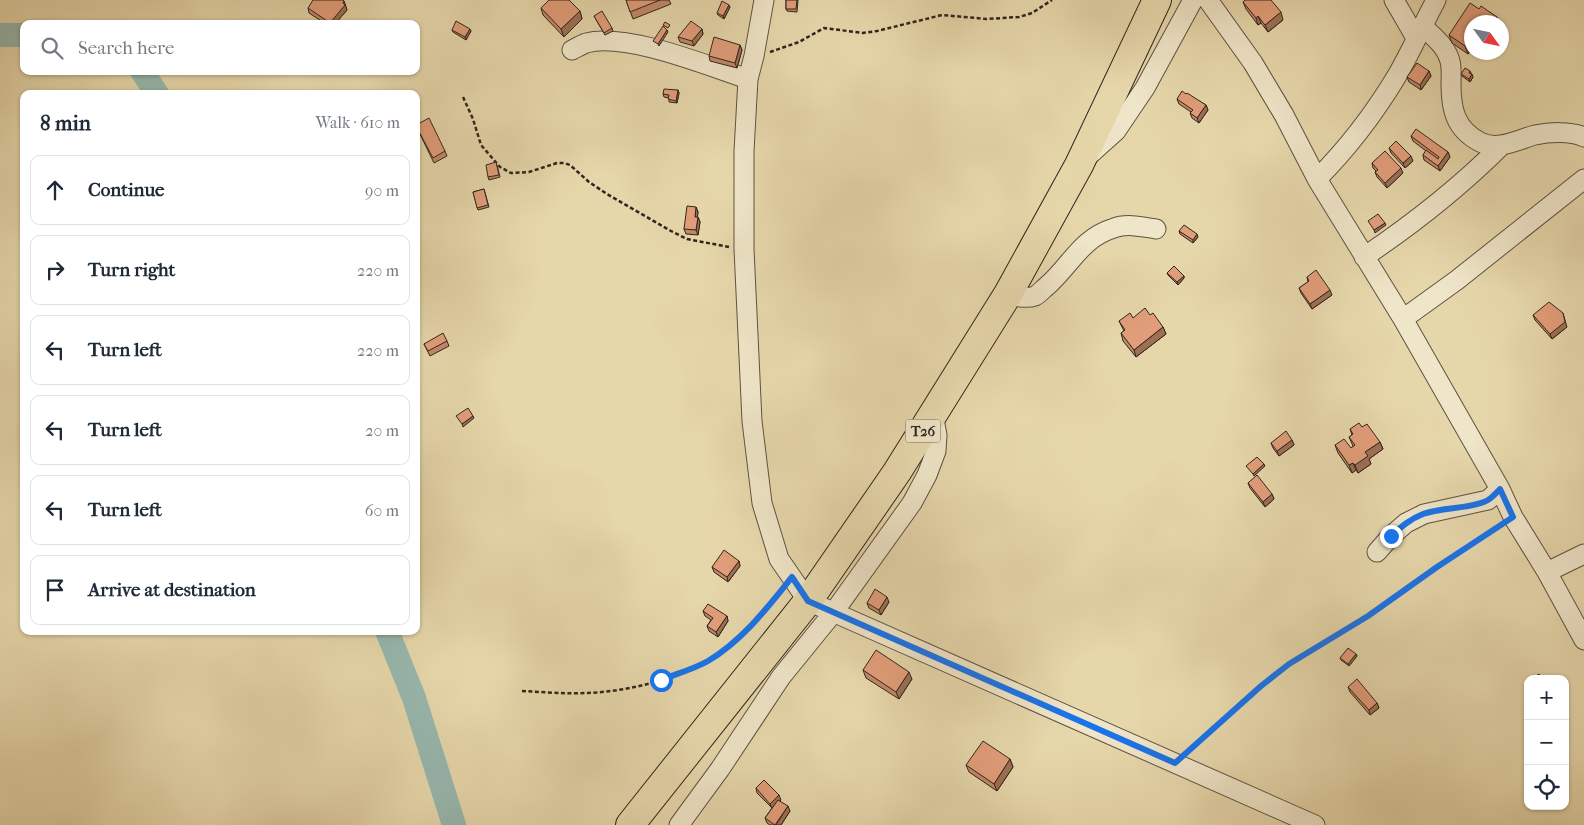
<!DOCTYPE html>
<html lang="en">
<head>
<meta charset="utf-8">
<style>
	:root { --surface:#fff; --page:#f2f2f3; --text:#1f2937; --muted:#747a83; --line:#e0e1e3 }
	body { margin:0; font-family:"IM FELL French Canon",serif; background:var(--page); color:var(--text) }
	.controls { position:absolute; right:15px; bottom:15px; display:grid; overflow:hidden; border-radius:10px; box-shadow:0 1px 4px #0004 }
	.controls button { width:45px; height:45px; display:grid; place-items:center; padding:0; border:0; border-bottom:1px solid var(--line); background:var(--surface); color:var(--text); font:25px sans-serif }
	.compass { position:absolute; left:1464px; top:15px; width:45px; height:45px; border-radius:50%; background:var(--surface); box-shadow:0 1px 4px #0004; rotate:123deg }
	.stop { position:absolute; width:15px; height:15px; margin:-11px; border:4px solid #1a73e8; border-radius:50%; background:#fff }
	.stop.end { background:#1a73e8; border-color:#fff; box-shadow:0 1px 5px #0008 }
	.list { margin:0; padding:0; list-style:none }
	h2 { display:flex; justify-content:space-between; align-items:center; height:65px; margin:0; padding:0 20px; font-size:21px }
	h2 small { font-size:16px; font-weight:400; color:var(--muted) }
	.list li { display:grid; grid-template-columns:32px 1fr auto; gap:15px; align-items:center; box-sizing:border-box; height:70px; margin:0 10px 10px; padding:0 10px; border:1px solid var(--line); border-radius:10px }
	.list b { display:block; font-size:19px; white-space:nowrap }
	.list em { font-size:16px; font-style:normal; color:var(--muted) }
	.icon { flex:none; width:28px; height:28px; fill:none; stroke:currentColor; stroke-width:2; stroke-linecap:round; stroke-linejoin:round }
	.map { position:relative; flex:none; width:1584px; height:825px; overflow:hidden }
	.search { position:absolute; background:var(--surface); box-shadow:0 1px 4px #0004; left:20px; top:20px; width:400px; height:55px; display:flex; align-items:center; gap:12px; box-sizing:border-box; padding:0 18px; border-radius:10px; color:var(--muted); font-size:19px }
	.panel { position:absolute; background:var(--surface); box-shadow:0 1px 4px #0004; left:20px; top:90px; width:400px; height:545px; border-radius:10px }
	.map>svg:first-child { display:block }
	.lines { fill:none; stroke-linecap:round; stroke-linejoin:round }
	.river { stroke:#97b8af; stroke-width:24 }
	.minor-casing { stroke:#5d5240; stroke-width:21 }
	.highway-casing { stroke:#2f251d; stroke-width:30 }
	.path { stroke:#2f251d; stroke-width:2.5; stroke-dasharray:4 2.5; stroke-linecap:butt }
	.minor { stroke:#efe5c8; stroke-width:19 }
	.highway { stroke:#e6d7ab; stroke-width:28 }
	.wall { fill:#c28869; stroke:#2f251d }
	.shaded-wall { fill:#9e6f55; stroke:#2f251d }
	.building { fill:#e29e7a; stroke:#2f251d }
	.route { stroke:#1a73e8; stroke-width:6 }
	.labels { text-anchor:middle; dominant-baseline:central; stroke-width:5; stroke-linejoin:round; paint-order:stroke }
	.shield { fill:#efe5c8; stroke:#695f50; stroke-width:1 }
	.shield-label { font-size:14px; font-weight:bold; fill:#2f251d }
</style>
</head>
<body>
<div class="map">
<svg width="1584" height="825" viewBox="0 0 1584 825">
	<rect width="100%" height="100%" fill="#e6d7ab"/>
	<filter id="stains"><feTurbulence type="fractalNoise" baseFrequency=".004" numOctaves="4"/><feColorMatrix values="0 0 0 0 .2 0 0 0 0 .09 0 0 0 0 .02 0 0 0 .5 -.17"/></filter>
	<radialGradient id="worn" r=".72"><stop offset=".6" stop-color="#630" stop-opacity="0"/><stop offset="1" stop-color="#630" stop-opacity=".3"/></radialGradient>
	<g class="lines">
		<path class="river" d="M0,35H24
			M142,71L157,94
			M387,631L414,698L454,825"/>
		<defs>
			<path id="minor" d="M764,0L754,56L748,79L744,151V249L752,421L762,503L779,559L808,601L1315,825
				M1208,0L1253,63L1284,115L1317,179L1403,319L1500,489L1513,517L1547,572L1584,640
				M1394,0L1416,38
				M1422,26C1433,36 1446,46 1450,61C1452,69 1451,77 1451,84C1451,109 1455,129 1480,142C1498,151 1517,140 1535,135C1549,132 1571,131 1584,137
				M572,50C576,48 581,45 586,43C626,32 708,66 748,79
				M1087,157L1116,131L1145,88L1193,0
				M1317,179C1347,149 1373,115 1395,79C1410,54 1422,26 1436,0
				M1364,257C1413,224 1460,187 1502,145
				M1008,294C1017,297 1026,299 1035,296C1039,294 1043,289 1047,286C1071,265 1081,238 1114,228C1127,223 1143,227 1156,229
				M1403,319L1457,280L1584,179
				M1377,552L1391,536L1406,523L1424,514L1488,500L1500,489
				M1547,572L1584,554
				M679,825L720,769L781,677L833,613L912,503L927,475L936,451L937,435L933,414"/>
			<path id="highway" d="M630,825L808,601L897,472L1008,294L1079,165L1157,0"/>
		</defs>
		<use href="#minor" class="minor-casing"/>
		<use href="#highway" class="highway-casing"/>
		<path class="path" d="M770,52L799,42L824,28L863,33L877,31L942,15L987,19L1019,17L1032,13L1052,0
			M463,97L473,119L481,145L500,167L511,173L529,172L557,163H564L570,165L589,182L607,194L671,231L687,239L729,247
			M522,691C543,692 565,694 587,693C637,691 692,675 733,644C752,629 767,608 781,590
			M1187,753L1261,686L1289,664L1368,616L1437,567L1501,524"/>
		<use href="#minor" class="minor"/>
		<use href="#highway" class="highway"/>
	</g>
	<path class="wall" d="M626,0H669L671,4L633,19Z
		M786,0H798L797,12L787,11L786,9Z
		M344,1L347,10L335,24H326L309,13L308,8Z
		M1243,2L1283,20L1268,32L1261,23L1258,25L1246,9Z
		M730,7L724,19L718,15L717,13Z
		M541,8L580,11L582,19L564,37L543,15Z
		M594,16L612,28L613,31L605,35Z
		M1472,22V48L1468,54L1452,43L1449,35Z
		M702,29L703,34L694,46L680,42L678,37Z
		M452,30L471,31L466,40L453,32Z
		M740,45L742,50L737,68L710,61L709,56Z
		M1429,71L1431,76L1421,90L1409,82L1407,77Z
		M1470,71L1473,77L1470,82L1462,76L1461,74Z
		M678,90L679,93L677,103L669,102V98L664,97L663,94Z
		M1186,94L1206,105L1208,110L1199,123L1192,118L1190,113L1191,112L1179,104L1177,99Z
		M416,126L445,151L447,156L434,163Z
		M1411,136L1448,152L1450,157L1440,171L1424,160L1423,155L1426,151L1413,141Z
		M1389,148L1413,161L1405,168L1391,153Z
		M1372,163L1403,173L1387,188L1377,177L1375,172L1376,171L1373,168Z
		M497,165L500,177L489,180L488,177Z
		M484,189L489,207L478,210L473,192Z
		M696,207L698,212L697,217H698L700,222L698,235L686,234L684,229Z
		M1179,231L1198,237L1193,243L1180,234Z
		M1167,273L1184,276V278L1178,285L1168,275Z
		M1307,277L1332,295L1312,309L1301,293L1299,288L1308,282Z
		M1150,315L1163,327L1166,334L1136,357L1123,341L1121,333L1124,331L1119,321L1133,318Z
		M1533,315L1567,327L1552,339L1535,320Z
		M447,341L449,346L430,356L424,344Z
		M1362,427L1380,442L1383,449L1369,459L1371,464L1358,473L1356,470L1352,473L1338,453L1335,445L1351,448L1353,446L1349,437L1352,435L1350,429Z
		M1292,440L1294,445L1279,456L1273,448L1271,443Z
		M1248,483L1272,494L1274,499L1265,507L1250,488Z
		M739,561L740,566L728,582L714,572L712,567Z
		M889,602L881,615L869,608L867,603Z
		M703,611L727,616L728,621L718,637L709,631L707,626L711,620L705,616Z
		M1356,654L1357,656L1349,666L1341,660L1340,658Z
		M863,670L912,679L899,699L866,678Z
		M1348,687L1377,703L1379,708L1370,715L1350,692Z
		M1010,759L1013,767L997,791L969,772L966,765Z
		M756,788L779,795L780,801L790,811L781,825H770L767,823L765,818L772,808L757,793Z"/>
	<path class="shaded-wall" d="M344,1L347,10L335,24H330V23Z
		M729,5L730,7L724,19L723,16Z
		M580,11L582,19L564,37L561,29Z
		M1281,12L1283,20L1268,32L1265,25Z
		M1258,16L1261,23L1258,25L1256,18Z
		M1497,17L1499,22H1494Z
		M470,29L471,31L466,40L465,37Z
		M702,29L703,34L694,46L692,41Z
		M667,30L668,32L659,46L658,44Z
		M1469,41L1471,48L1468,54L1465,46Z
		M740,45L742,50L737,68L735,63Z
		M1429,71L1431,76L1421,90L1420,85Z
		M1472,74L1473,77L1470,82L1469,79Z
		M678,90L679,93L677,103L676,101Z
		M1206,105L1208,110L1199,123L1197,118Z
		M1448,152L1450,157L1440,171L1438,166Z
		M1411,156L1413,161L1405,168L1403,163Z
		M1401,168L1403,173L1387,188L1385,183Z
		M696,207L698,212L697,222L695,217Z
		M698,217L700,222L698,235L696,230Z
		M1385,223L1386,225L1375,233L1374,230Z
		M1197,234L1198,237L1193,243V240Z
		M1184,276V278L1178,285L1177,282Z
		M1330,290L1332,295L1312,309L1310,304Z
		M1563,313L1567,327L1552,339L1550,334Z
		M1163,327L1166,334L1136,357L1134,350Z
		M473,416L474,418L463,427L462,424Z
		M1292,440L1294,445L1279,456L1277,451Z
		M1380,442L1383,449L1369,459L1371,464L1358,473L1355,465L1365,452Z
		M1353,463L1356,470L1352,473L1349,465Z
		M1264,464L1265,466L1254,476L1253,474Z
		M1272,494L1274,499L1265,507L1263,502Z
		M739,561L740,566L728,582L727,577Z
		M887,597L889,602L881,615L879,610Z
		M727,616L728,621L718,637L716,632Z
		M1356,654L1357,656L1349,666L1348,664Z
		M909,672L912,679L899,699L896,692Z
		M1377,703L1379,708L1370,715L1369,710Z
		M1010,759L1013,767L997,791L994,784Z
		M779,795L781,800L772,809L770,804Z
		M788,806L790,811L781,825H776Z"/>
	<path class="building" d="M313,0H343L344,1L343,3L345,5L330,23L308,8Z
		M549,0H569L580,11L561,29L541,8Z
		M626,0H660L630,12Z
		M786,0H797L796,9H786Z
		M1245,0H1271L1281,12L1265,25L1258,16L1256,18L1243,2Z
		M722,1L729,5L723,16L717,13Z
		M1470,3L1479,9L1481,6L1497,17L1494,22H1472V43L1469,41L1465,46L1449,35Z
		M602,11L612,28L604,33L594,16Z
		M456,21L470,29L465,37L452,30Z
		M691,21L702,29L692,41L678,37Z
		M665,22L670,25L668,28L663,25Z
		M663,26L667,30L658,44L653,41Z
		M714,37L740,45L735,63L709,56Z
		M1417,63L1429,71L1420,85L1407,77Z
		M1465,68L1470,71L1469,73L1472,74L1469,79L1461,74Z
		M664,89L678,90L676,101L668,99L669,95L663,94Z
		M1182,91L1186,94L1187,93L1206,105L1197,118L1190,113L1193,110L1177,99Z
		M429,118L445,151L433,158L416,126V125Z
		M1416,129L1448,152L1438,166L1423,155L1426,150L1438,159L1439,157L1411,136Z
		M1396,141L1411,156L1403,163L1389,148Z
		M1385,151L1401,168L1385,183L1375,172L1378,170L1372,163Z
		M496,162L499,175L488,177L486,165Z
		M484,189L488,205L477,208L473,192Z
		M687,206L696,207L695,217H698L696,230L684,229Z
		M1378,214L1385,223L1374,230L1368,221Z
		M1184,225L1197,234L1193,240L1179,231Z
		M1174,266L1184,276L1177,282L1167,273Z
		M1316,270L1330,290L1310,304L1299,288L1309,281L1307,277Z
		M1549,302L1563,313L1565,322L1550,334L1533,315Z
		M1145,308L1150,315L1153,313L1163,327L1134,350L1121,333L1125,330L1119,321L1130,313L1133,318Z
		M443,333L447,341L428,351L424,344Z
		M468,408L473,416L462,424L456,416Z
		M1359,423L1362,427L1367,424L1380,442L1365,452L1368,456L1355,465L1353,463L1349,465L1335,445L1344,439L1351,448L1355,445L1349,437L1353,434L1350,429Z
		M1286,431L1292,440L1277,451L1271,443Z
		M1257,457L1264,464L1253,474L1246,466Z
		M1257,475L1272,494L1263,502L1248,483Z
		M724,550L739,561L727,577L712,567Z
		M875,589L887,597L879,610L867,603Z
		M708,604L727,616L716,632L707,626L713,618L703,611Z
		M1348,648L1356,654L1348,664L1340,658Z
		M876,650L909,672L896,692L863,670Z
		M1539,674L1542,679H1532Z
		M1357,679L1377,703L1369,710L1348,687Z
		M983,741L1010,759L994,784L966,765Z
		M764,780L779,795L770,804L756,788Z
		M778,800L788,806L775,825L765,818Z"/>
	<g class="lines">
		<path class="route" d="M661,680C676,674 694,669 708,661C743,640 767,608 792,577L808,601L1175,763L1261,686L1289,664L1368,616L1437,567L1513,517L1500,489C1496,493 1493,497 1488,500C1472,509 1442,507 1423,514C1410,519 1401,527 1391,536"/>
	</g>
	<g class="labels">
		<rect class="shield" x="905.5" y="419.5" width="35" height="23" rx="4"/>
		<g class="shield-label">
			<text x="923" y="431">T26</text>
		</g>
	</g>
	<rect width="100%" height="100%" filter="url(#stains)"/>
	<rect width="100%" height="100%" fill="url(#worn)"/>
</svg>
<div class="controls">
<button>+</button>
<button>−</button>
<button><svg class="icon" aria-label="locate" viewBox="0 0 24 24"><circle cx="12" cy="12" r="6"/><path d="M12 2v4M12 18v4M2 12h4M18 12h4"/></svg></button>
</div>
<svg class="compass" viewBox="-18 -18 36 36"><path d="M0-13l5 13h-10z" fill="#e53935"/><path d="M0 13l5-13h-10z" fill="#747a83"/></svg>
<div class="stop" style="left:661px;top:680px"></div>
<div class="stop end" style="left:1391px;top:536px"></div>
<div class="search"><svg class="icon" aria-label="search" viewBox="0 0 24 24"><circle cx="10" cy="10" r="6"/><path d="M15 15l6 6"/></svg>Search here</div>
<section class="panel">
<h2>8 min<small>Walk · 610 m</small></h2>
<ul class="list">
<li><svg class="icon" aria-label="ahead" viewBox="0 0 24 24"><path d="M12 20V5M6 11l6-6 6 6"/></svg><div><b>Continue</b></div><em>90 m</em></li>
<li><svg class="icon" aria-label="right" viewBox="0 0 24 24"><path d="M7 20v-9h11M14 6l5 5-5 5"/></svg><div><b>Turn right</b></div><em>220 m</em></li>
<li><svg class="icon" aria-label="left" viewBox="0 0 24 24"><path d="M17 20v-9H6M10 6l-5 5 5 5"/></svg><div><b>Turn left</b></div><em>220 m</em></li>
<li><svg class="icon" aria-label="left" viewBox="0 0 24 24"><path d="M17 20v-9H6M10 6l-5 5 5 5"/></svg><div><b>Turn left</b></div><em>20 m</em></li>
<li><svg class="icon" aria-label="left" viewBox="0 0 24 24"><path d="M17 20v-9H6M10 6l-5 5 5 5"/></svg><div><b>Turn left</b></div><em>60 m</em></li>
<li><svg class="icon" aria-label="arrive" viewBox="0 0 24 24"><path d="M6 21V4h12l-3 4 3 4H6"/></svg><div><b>Arrive at destination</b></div></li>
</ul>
</section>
</div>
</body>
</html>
